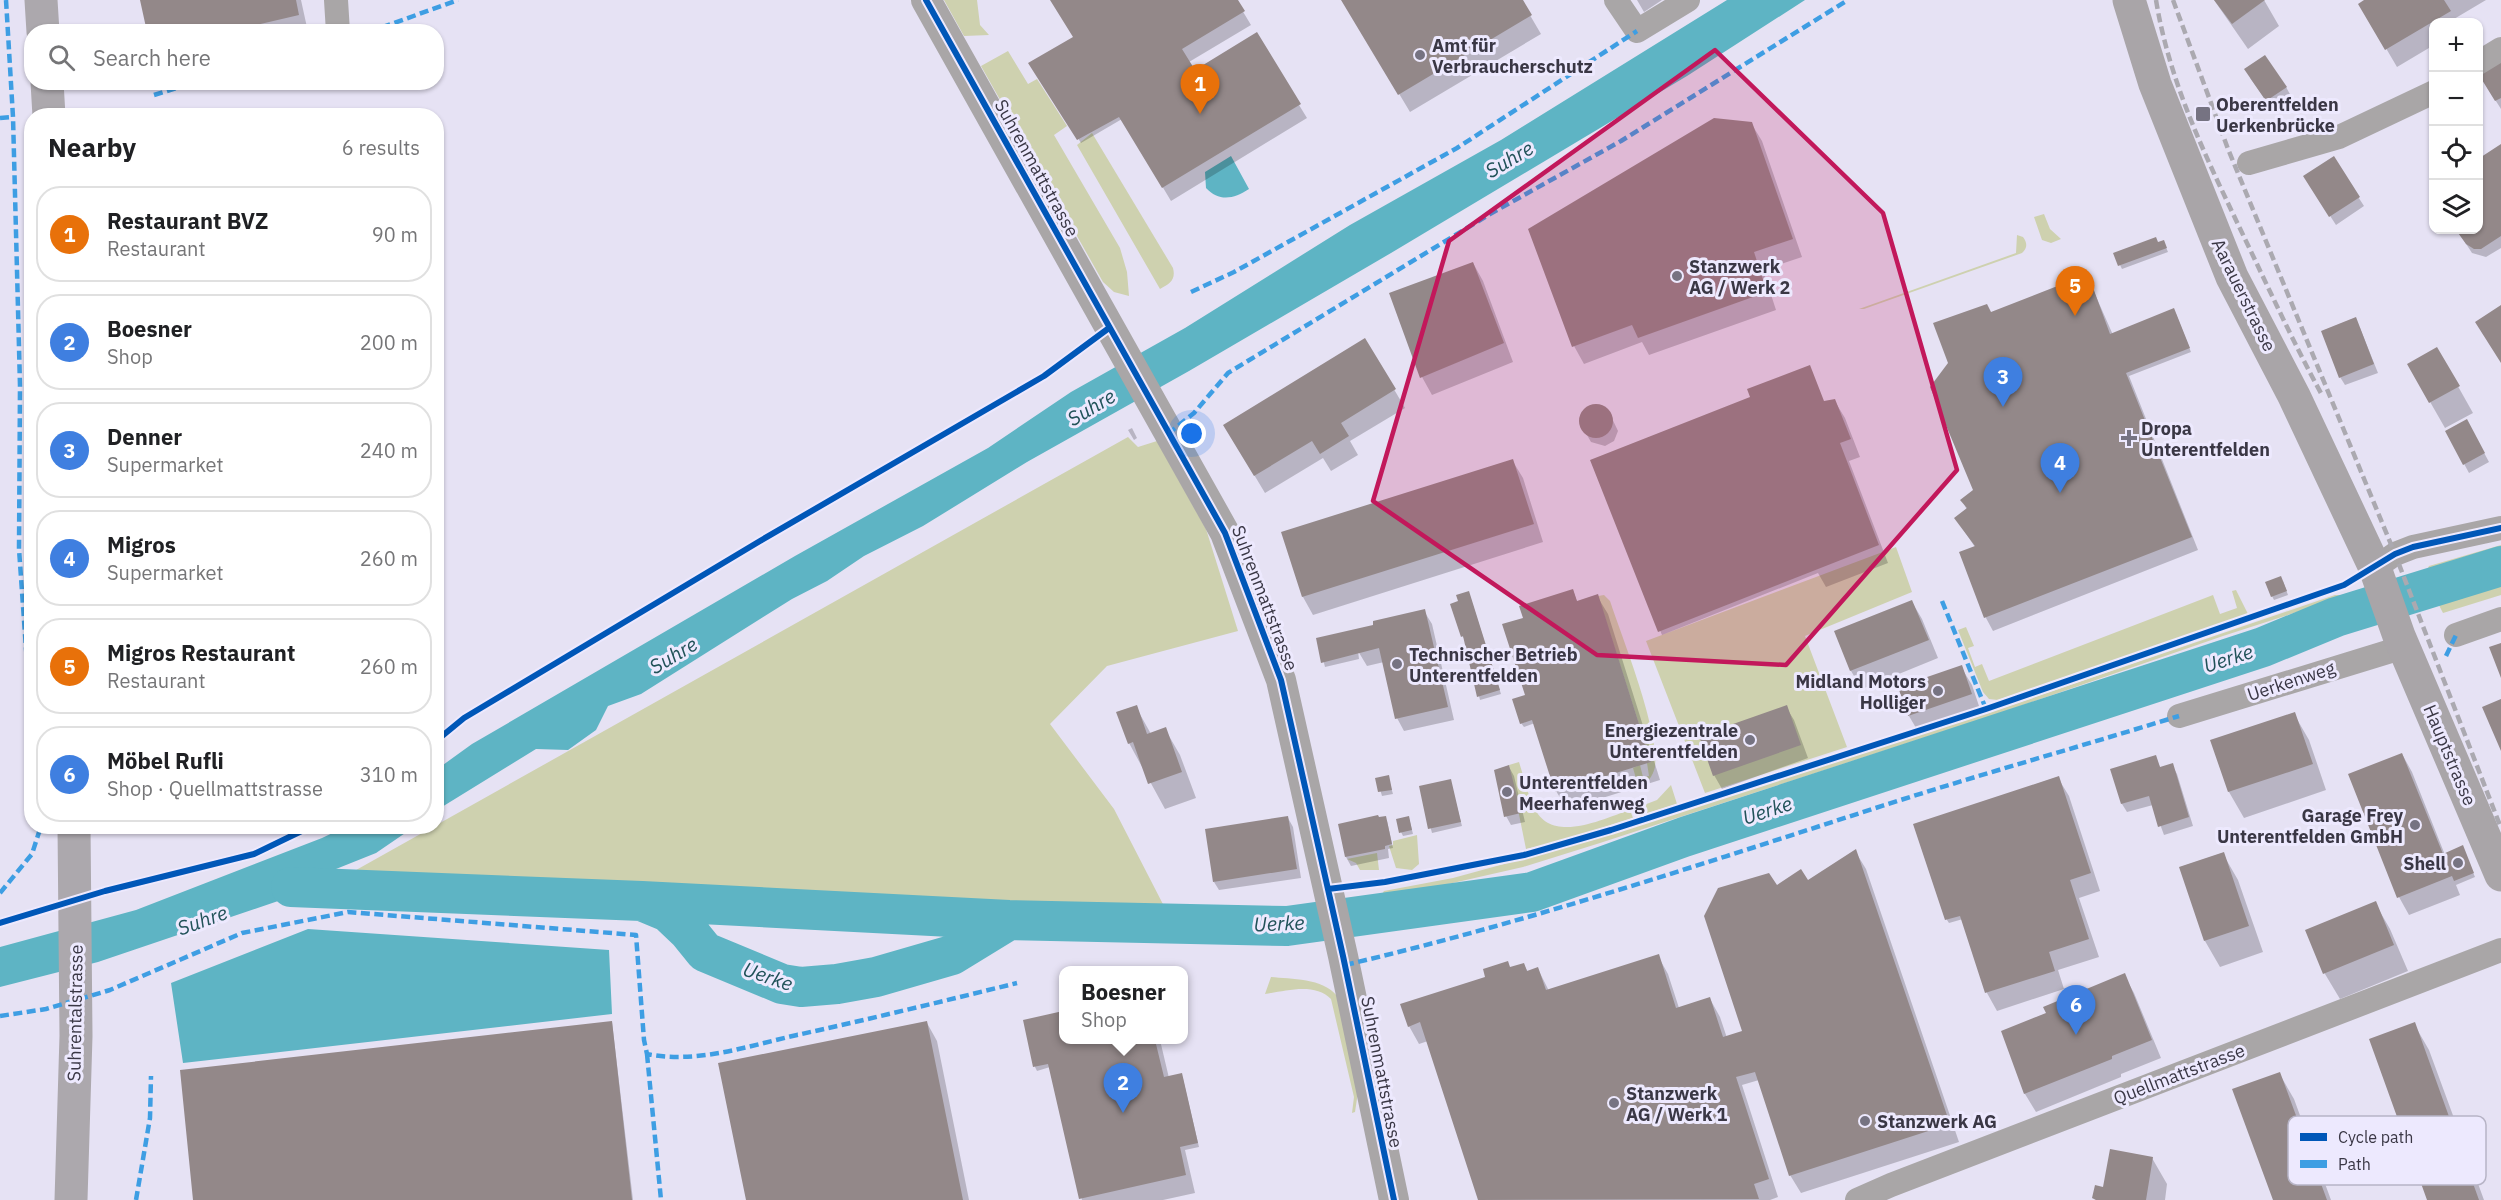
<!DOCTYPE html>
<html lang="en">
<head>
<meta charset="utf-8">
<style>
	:root { --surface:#fff; --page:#f2f2f2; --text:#202124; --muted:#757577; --line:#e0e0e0; --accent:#767382 }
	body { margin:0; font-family:"IBM Plex Sans",sans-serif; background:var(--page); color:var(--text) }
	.controls { position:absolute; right:18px; top:18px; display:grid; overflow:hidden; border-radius:12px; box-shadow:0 2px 4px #0004 }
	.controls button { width:54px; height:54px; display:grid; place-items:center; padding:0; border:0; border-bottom:2px solid var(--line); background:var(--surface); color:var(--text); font:30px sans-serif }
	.you { position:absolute; left:1192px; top:434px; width:21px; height:21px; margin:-15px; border:4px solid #fff; border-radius:50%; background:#1a73e8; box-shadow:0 0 0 9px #1a73e833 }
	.badge { display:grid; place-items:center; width:39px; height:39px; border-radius:50%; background:var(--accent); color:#fff; font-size:20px; font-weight:700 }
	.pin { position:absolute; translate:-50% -50px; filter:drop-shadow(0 2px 3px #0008) }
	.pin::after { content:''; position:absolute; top:32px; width:21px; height:18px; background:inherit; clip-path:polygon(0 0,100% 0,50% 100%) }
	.popup { position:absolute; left:1059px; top:966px; width:129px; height:78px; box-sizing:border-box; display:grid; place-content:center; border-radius:12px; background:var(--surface); filter:drop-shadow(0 2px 4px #0005); font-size:20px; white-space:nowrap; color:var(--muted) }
	.popup b { font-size:22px; color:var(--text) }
	.popup::after { content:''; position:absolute; left:50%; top:100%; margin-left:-12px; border:12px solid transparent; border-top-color:var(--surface) }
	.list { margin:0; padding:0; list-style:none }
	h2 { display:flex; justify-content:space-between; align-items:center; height:78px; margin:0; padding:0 24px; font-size:26px }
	h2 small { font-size:20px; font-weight:400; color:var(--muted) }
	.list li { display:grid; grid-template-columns:39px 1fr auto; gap:18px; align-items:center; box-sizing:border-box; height:96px; margin:0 12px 12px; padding:0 12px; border:2px solid var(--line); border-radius:24px }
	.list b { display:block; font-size:22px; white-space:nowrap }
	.list p { margin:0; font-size:20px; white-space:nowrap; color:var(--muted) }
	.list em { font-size:20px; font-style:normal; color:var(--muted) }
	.icon { flex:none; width:33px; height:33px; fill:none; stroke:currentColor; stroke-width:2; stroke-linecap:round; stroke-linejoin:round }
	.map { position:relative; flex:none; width:2501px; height:1200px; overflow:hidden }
	.search { position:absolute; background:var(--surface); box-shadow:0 2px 4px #0004; left:24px; top:24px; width:420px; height:66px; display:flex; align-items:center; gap:15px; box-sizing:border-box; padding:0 21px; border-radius:24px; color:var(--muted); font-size:22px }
	.panel { position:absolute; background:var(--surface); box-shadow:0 2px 4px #0004; left:24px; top:108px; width:420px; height:726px; border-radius:24px }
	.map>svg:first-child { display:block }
	.green { fill:#ced1af }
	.water { fill:#5eb4c4 }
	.shadow { fill:#0003 }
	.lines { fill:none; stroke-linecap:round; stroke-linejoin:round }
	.river { stroke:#5eb4c4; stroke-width:40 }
	.building { fill:#938889 }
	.minor { stroke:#a9a6a7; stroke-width:24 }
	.tertiary { stroke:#a9a6a7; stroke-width:30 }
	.secondary { stroke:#a9a5a8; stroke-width:33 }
	.primary { stroke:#aca8ad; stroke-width:33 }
	.rail { stroke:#aba9b0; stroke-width:4.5; stroke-dasharray:9 4.5; stroke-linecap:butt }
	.quiet { stroke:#3e9ee3; stroke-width:4.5; stroke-dasharray:9 4.5; stroke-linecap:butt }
	.cycleway-casing { stroke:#ede9fe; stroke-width:10 }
	.cycleway { stroke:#0057b8; stroke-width:6 }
	.marked { fill:#c2185b; fill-opacity:0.2; stroke:#c2185b; stroke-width:4.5; stroke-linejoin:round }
	.poi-dot { fill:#767382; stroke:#ede9fe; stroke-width:2 }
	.labels { text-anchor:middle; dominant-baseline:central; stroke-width:6; stroke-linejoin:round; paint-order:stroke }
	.poi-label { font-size:18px; font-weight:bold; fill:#3a3745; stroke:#ede9fe; text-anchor:start }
	.street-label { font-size:18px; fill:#3a3745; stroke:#ede9fe }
	.water-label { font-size:20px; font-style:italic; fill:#215259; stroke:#ede9fe }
	.key { fill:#ede9fe; stroke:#b7b4c6; stroke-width:1.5 }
	.key-label { font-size:16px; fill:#3a3745 }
</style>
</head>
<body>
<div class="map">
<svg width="2501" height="1200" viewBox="0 0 2501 1200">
	<rect width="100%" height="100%" fill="#e6e2f4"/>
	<path class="green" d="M944,0H977L980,25L989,35L964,36Z
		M1008,51L1028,84L1037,79L1067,126L1054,135L1120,248L1127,272L1129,296L1114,292L1103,282L981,66Z
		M1092,133L1173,268C1176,280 1170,284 1160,289L1077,145Z
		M2044,214L2050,229L2061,239L2051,243L2042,240L2034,217Z
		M2017,235L2023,237C2027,242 2028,248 2022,253L1864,309H1859L2016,253Z
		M1128,437L1138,447L1157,441L1206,529L1238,631L1107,666L1050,724L1114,809L1167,912L349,874Z
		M2501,545V595L2443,613L2424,576L2429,566Z
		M1896,547L1912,592L1805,636L1847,747L1705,793L1646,641Z
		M2236,590L2248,614L1998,700L1989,699L1983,692L1958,630L1966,627L1974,646L1968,648L1975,667L1982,664L1989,681L2213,595L2220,614L2237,608L2232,591Z
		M1604,595L1610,601C1623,640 1659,729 1655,767C1653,776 1647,784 1639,789L1633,768L1640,765L1643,777L1649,776L1647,763L1651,762L1598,596Z
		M2335,595H2340V598L2223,636L1994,715L1600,843L1523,867L1378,900L1384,891L1453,878L1599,838L1991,712Z
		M1519,762C1524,777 1527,793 1534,807C1551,845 1602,819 1630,810L1633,818L1554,843L1526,849L1509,765Z
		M1671,785L1677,804L1638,816L1636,808L1657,800Z
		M1417,835L1419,864L1412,870L1396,868L1389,846L1393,845V841Z
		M1377,853L1379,870H1360L1356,863L1347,859Z
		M1271,977C1291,979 1323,978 1337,996L1358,1092L1355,1112L1352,1113L1354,1097L1331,999C1315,982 1285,991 1265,994Z"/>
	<path class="water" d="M1727,0H1805L1687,76L1391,253L1189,371L1027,462L923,526L864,556L827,581L792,599L641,694L608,706L596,730L568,750L536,749L437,810L436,770L472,744L795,556L988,448L1071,392L1185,328L1350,225L1501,140Z
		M1231,156L1249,189C1234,199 1219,202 1206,188L1205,172Z
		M345,827H414L376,853L291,887L284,899L98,962L0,987V947L136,910L322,838Z
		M308,929L609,950L612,1014L183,1063L171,983Z"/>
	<path class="shadow" d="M142,0H301L308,32H149Z
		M1051,0H1236L1251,25L1189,62L1195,72L1256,35L1307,118L1171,201L1122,119L1081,143L1031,63L1075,38Z
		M1343,0H1521L1541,34L1410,112Z
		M1637,0H1662L1644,12Z
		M2214,0H2264L2279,26L2248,49Z
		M2367,0H2486L2454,19L2456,22H2434V45L2397,67L2360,4Z
		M2501,63V109L2485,84Z
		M2250,78L2286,87L2291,96L2272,109Z
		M1751,123L1762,141L1802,257L1763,270L1776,310L1649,355L1642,342L1584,364L1574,346Z
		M2501,146V248L2486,257L2472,253L2457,230H2478Z
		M2333,158L2364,206L2336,225L2310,185Z
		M2158,243L2165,245L2168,252L2122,269L2120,265Z
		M1473,263L1483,281L1513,362L1432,395L1422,377Z
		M2087,276L2113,335L2176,314L2191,352L2129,376L2198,550L1993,631L1986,618L1961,553L1975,547L1956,519L1967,510L1962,500L1974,491Z
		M2360,328L2378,373L2345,385L2340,377Z
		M1365,340L1405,408L1350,441L1358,455L1331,471L1323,458L1265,493L1235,443Z
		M2437,349L2473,413L2445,428L2409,365Z
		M1834,400L1845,418L1860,457L1849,461L1888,563L1826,587L1818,573L1662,635L1591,461Z
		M1595,405L1605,408L1609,412L1618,431L1614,441L1605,446L1591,442L1580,423L1582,413Z
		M2467,421L2489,462L2469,473L2447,432Z
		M1132,428L1137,438L1134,440L1128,430Z
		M1512,460L1523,478L1543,542L1313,615L1303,597L1283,533Z
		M2283,581L2288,595L2274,600L2272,596Z
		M1573,590L1577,602L1597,596L1608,614L1660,780L1567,809L1556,791L1535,723L1524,727L1521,723L1527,703L1525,619Z
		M1470,596L1501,694L1480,700L1465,639L1462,636Z
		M1912,602L1922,619L1938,658L1862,689L1851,671L1836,632Z
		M1424,611L1432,624L1454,720L1404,731L1397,718L1384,662L1367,666L1358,651L1359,659L1325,667L1318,639L1356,636Z
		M1961,667L1972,685L1981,712L1919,733L1909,716Z
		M1136,707L1151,734L1165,729L1180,755L1196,798L1165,809L1129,743Z
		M1786,707L1794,720L1808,758L1722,789L1714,775Z
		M2294,714L2309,740L2326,790L2244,818L2229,792L2212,741Z
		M2402,754L2412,772L2445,855L2464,851L2475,877L2456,885L2460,895L2409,915L2399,897Z
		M2155,757L2161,769L2172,765L2177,774L2193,826L2164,835L2153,805L2127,812L2122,804L2112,770Z
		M1509,767L1514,776L1525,822L1511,825L1506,816Z
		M1388,777L1393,794L1382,796L1377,779Z
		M2058,778L2069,796L2100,891L2079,898L2099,957L2058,970L2064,989L1997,1011L1987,993L1963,919L1949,923L1947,920L1915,825Z
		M1450,780L1462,826L1432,833L1420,787Z
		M1288,818L1293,827L1301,878L1219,890L1214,882Z
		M1409,818L1413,834L1403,836L1401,832Z
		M1387,821L1393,848L1388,849L1389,858L1351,866L1346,857L1340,825Z
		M1855,851L1866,869L1959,1142L1801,1193L1790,1175L1759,1080L1742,1085L1778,1197L1770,1200H1479L1428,1041L1419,1044L1409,1026L1487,978L1510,968L1524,965L1528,972L1538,969L1549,991L1658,956L1668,974L1679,1008L1710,999L1720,1017L1727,1038L1744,1032L1777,887L1808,882Z
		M2223,854L2238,880L2263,952L2220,967L2205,941Z
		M2375,903L2390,929L2408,971L2340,999L2325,974L2307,931Z
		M2124,975L2134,993L2161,1058L2121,1074V1077L2036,1112L2025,1094L2003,1032L2048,1014Z
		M1063,1012V1040H1160L1169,1078L1183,1079L1199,1147L1185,1150L1195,1193L1163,1200H1082L1050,1067L1037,1071L1035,1067L1025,1021Z
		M612,1022L633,1200H195Z
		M927,1023L937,1041L969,1200H747Z
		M2414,1024L2429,1050L2484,1200H2429Z
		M2279,1073L2294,1099L2331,1200H2275Z
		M2152,1158L2167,1184L2165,1200H2096L2094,1197L2105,1188Z"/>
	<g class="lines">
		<path class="river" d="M291,887L642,901L1009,920L1287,926L1532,892L1684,837L2263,647L2336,617L2501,566
			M644,902L668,912L688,931L705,952L782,984L801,987L837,984L876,977L952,955L1009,920"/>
	</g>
	<path class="building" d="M140,0H296L299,15L226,32H219L218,27L198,32H147Z
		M1050,0H1238L1245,11L1182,49L1195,70L1257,32L1301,104L1162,188L1119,117L1077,140L1028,63L1073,37Z
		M1341,0H1523L1532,15L1398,95Z
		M2214,0H2265L2232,24Z
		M2364,0H2444L2451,11L2385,50L2358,4Z
		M2265,55L2287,87L2266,101L2244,69Z
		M2501,61V98L2495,101L2479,75Z
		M1714,118L1752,122L1793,239L1754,252L1767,292L1638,338L1632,325L1572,347L1528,229Z
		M2501,144V236L2481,249H2474L2466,244L2456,230H2478V159Z
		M2334,156L2360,197L2329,217L2303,176Z
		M2156,237L2158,242L2164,240L2167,248L2118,266L2113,253Z
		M1473,262L1504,343L1420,378L1389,293Z
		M2088,274L2110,334L2174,308L2190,348L2126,373L2192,537L1984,618L1959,552L1975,546L1954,518L1967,508L1960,500L1973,490L1930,387L1948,363L1933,323L1987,304L1991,312Z
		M2501,305V363L2475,322Z
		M2356,317L2374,364L2339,378L2321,331Z
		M1365,338L1396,389L1341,423L1349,436L1320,454L1312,441L1254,476L1223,425Z
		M2437,347L2460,386L2429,403L2407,364Z
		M1810,365L1824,401L1835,399L1851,439L1840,443L1879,545L1658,632L1590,460L1750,397L1747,389Z
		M1579 421a17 17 0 1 1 34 0a17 17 0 1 1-34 0Z
		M2467,419L2485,453L2463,465L2445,431Z
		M1513,459L1534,524L1302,597L1281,532Z
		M2281,576L2287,591L2271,597L2265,582Z
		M1573,589L1577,601L1598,594L1651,762L1555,792L1532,720L1520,724L1512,699L1525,695L1502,624L1523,618L1519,606Z
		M1469,591L1500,690L1477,697L1463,636L1461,637L1450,604L1458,601L1456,595Z
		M1912,600L1929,640L1850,671L1834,631Z
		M1425,609L1448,707L1395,719L1379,648L1321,663L1316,638L1373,625V621Z
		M2501,643V678L2489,647Z
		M1962,665L1972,694L1908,716L1898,687Z
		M2501,699V751L2482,707Z
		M1137,705L1147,734L1166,727L1182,772L1148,784L1133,742L1128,744L1116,712Z
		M1787,705L1801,745L1713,776L1699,736Z
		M2295,712L2313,764L2228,792L2210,740Z
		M2402,753L2443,854L2463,845L2474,873L2454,881L2452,876L2397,898L2348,774Z
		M2156,755L2160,767L2173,763L2189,817L2158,827L2149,796L2121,804L2110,769Z
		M1509,765L1521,813L1504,817L1494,770Z
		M1389,775L1392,790L1378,792L1375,778Z
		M2059,776L2091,873L2070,880L2089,939L2049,952L2055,971L1985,993L1960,916L1945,920L1913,824Z
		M1451,779L1461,822L1428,829L1419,786Z
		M1378,815L1379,817L1386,816L1392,844L1385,846V849L1345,857L1338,824Z
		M1288,816L1297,869L1213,882L1205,829Z
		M1409,816L1412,830L1399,833L1396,819Z
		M1856,849L1950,1124L1789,1176L1755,1072L1736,1077L1769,1179L1754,1184L1759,1199L1478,1200L1420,1022L1408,1027L1400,1004L1485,977L1483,969L1508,961L1510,967L1524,963L1527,971L1538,967L1546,990L1659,954L1676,1008L1710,997L1723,1037L1742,1031L1704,916L1718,888L1769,873L1777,885L1801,869L1808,880Z
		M2224,852L2249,926L2204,941L2179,867Z
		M2376,901L2394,945L2323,974L2305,930Z
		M2125,973L2152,1040L2112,1056V1059L2024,1094L2001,1031L2046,1013L2043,1007Z
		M1063,1011V1040H1155L1164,1077L1182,1073L1198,1143L1180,1147L1186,1175L1079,1199L1048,1064L1033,1067L1023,1020Z
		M612,1021L632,1200H193L180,1070Z
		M927,1021L963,1200H746L718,1063Z
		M2415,1022L2479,1200H2427L2369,1039Z
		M2280,1072L2327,1200H2273L2232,1089Z
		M2110,1149L2153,1157L2146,1200H2096L2092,1198L2095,1185L2103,1187Z"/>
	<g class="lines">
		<path class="minor" d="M336,0L338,32
			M1616,0L1637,31L1688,0
			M2478,63L2501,49
			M2249,163L2339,137L2434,92
			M2375,568L2395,554L2413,547L2501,528
			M2456,635L2501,619
			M2179,716L2404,647
			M1857,1200L1891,1185L2501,950"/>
		<path class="tertiary" d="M926,0L1225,533L1281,680L1343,956L1394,1200"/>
		<path class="secondary" d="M2129,0L2155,84L2232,277L2294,396L2375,568L2399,636L2501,875"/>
		<path class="primary" d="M41,0L43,32
			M47,82L49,116
			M71,1200L76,1036L74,826"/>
		<path class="rail" d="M2156,0C2170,86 2208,161 2245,239C2270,291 2294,344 2322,395
			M2173,0L2228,149L2395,554L2501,828"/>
		<path class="quiet" d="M6,0L13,117L20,386L19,549L32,734
			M369,32L458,0
			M154,95L196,82
			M0,118L13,117
			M1191,292L1234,272L1457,148L1637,31
			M1168,434L1194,413L1228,373L1490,214L1621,141L1848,0
			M1942,601L1986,709
			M2446,656L2456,635
			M0,893L32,854L41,826
			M1345,965C1529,922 1708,862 1888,804C1985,773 2082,746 2179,716
			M0,1016L46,1009L110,990L242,933L348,912L636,935L644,1040L647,1054C697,1064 748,1046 797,1035C870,1019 944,1001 1017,983
			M647,1054L661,1200
			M136,1200L150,1118L151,1076"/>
		<defs>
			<path id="cycleway" d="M926,0L1225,533L1281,680L1343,956L1394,1200
				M436,741L464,718L760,541L1044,376L1109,328
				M1328,889L1385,882L1524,855L1611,830L1986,709L2344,585L2395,554L2413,547L2501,528
				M0,923L105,891L254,854L312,826"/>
		</defs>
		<use href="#cycleway" class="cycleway-casing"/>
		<use href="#cycleway" class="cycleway"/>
	</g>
	<path class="marked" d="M1715,50L1883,213L1957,470L1786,665L1597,655L1373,501L1449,241Z"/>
	<g class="poi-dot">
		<circle cx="1420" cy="55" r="6"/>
		<rect x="2195" y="106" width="16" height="16" rx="3"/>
		<circle cx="1677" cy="276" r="6"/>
		<path d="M2126 429h6v6h6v6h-6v6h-6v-6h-6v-6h6z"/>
		<circle cx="1397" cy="664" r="6"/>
		<circle cx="1938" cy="691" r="6"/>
		<circle cx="1750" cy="740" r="6"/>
		<circle cx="1507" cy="792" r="6"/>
		<circle cx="2415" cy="825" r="6"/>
		<circle cx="2458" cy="863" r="6"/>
		<circle cx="1614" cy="1103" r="6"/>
		<circle cx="1865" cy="1121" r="6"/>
	</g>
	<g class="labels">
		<g class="poi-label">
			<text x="1432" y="45">Amt für<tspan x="1432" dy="21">Verbraucherschutz</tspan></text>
			<text x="2216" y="104">Oberentfelden<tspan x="2216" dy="21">Uerkenbrücke</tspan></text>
			<text x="1689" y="266">Stanzwerk<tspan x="1689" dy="21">AG / Werk 2</tspan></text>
			<text x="2141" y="428">Dropa<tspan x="2141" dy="21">Unterentfelden</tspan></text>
			<text x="1409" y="654">Technischer Betrieb<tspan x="1409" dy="21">Unterentfelden</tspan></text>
			<text x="1926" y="681" text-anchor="end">Midland Motors<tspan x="1926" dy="21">Holliger</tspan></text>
			<text x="1738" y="730" text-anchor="end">Energiezentrale<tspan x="1738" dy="21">Unterentfelden</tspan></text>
			<text x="1519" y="782">Unterentfelden<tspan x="1519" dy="21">Meerhafenweg</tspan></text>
			<text x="2403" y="815" text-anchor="end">Garage Frey<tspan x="2403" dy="21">Unterentfelden GmbH</tspan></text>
			<text x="2446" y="863" text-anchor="end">Shell</text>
			<text x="1626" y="1093">Stanzwerk<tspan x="1626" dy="21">AG / Werk 1</tspan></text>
			<text x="1877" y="1121">Stanzwerk AG</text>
		</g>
		<g class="street-label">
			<text transform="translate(1037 168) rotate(61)">Suhrenmattstrasse</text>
			<text transform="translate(2244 295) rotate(64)">Aarauerstrasse</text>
			<text transform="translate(1265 598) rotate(69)">Suhrenmattstrasse</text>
			<text transform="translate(2291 681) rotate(-18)">Uerkenweg</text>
			<text transform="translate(2450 755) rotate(67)">Hauptstrasse</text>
			<text transform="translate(75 1013) rotate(-89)">Suhrentalstrasse</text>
			<text transform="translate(1382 1072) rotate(79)">Suhrenmattstrasse</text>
			<text transform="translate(2179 1074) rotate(-21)">Quellmattstrasse</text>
		</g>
		<g class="water-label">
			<text transform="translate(1509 159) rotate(-31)">Suhre</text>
			<text transform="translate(1091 407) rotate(-31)">Suhre</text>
			<text transform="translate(673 655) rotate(-31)">Suhre</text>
			<text transform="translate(2228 658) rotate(-18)">Uerke</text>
			<text transform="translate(1767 810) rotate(-18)">Uerke</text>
			<text transform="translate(202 920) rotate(-20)">Suhre</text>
			<text transform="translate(1279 923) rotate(-2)">Uerke</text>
			<text transform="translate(768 976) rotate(19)">Uerke</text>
		</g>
	</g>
	<rect x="2288" y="1116" width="198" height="69" rx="9" class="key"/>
	<rect x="2300" y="1133" width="27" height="8" fill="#0057b8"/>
	<rect x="2300" y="1160" width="27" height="8" fill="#3e9ee3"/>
	<g class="key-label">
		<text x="2338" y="1143">Cycle path</text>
		<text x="2338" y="1170">Path</text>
	</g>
</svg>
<div class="controls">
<button>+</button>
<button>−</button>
<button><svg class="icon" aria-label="locate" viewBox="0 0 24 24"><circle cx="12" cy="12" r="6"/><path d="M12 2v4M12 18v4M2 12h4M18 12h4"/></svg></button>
<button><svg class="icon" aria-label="layers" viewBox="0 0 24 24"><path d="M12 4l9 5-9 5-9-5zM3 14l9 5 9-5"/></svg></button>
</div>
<div class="you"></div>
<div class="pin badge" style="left:1200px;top:114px;background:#e8710a">1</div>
<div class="pin badge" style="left:1123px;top:1113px;background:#3f7fe0">2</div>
<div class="popup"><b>Boesner</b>Shop</div>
<div class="pin badge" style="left:2003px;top:407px;background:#3f7fe0">3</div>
<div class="pin badge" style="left:2060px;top:493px;background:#3f7fe0">4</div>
<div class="pin badge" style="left:2075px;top:316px;background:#e8710a">5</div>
<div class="pin badge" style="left:2076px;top:1035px;background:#3f7fe0">6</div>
<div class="search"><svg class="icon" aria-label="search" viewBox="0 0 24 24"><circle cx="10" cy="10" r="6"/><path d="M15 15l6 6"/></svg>Search here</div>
<section class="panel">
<h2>Nearby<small>6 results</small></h2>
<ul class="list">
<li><span class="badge" style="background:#e8710a">1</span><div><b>Restaurant BVZ</b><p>Restaurant</p></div><em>90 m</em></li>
<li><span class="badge" style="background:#3f7fe0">2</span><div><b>Boesner</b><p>Shop</p></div><em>200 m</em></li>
<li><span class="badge" style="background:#3f7fe0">3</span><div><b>Denner</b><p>Supermarket</p></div><em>240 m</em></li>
<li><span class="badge" style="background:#3f7fe0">4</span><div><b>Migros</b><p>Supermarket</p></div><em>260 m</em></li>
<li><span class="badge" style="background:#e8710a">5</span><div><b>Migros Restaurant</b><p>Restaurant</p></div><em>260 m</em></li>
<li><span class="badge" style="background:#3f7fe0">6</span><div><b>Möbel Rufli</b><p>Shop · Quellmattstrasse</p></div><em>310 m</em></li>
</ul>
</section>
</div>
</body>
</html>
